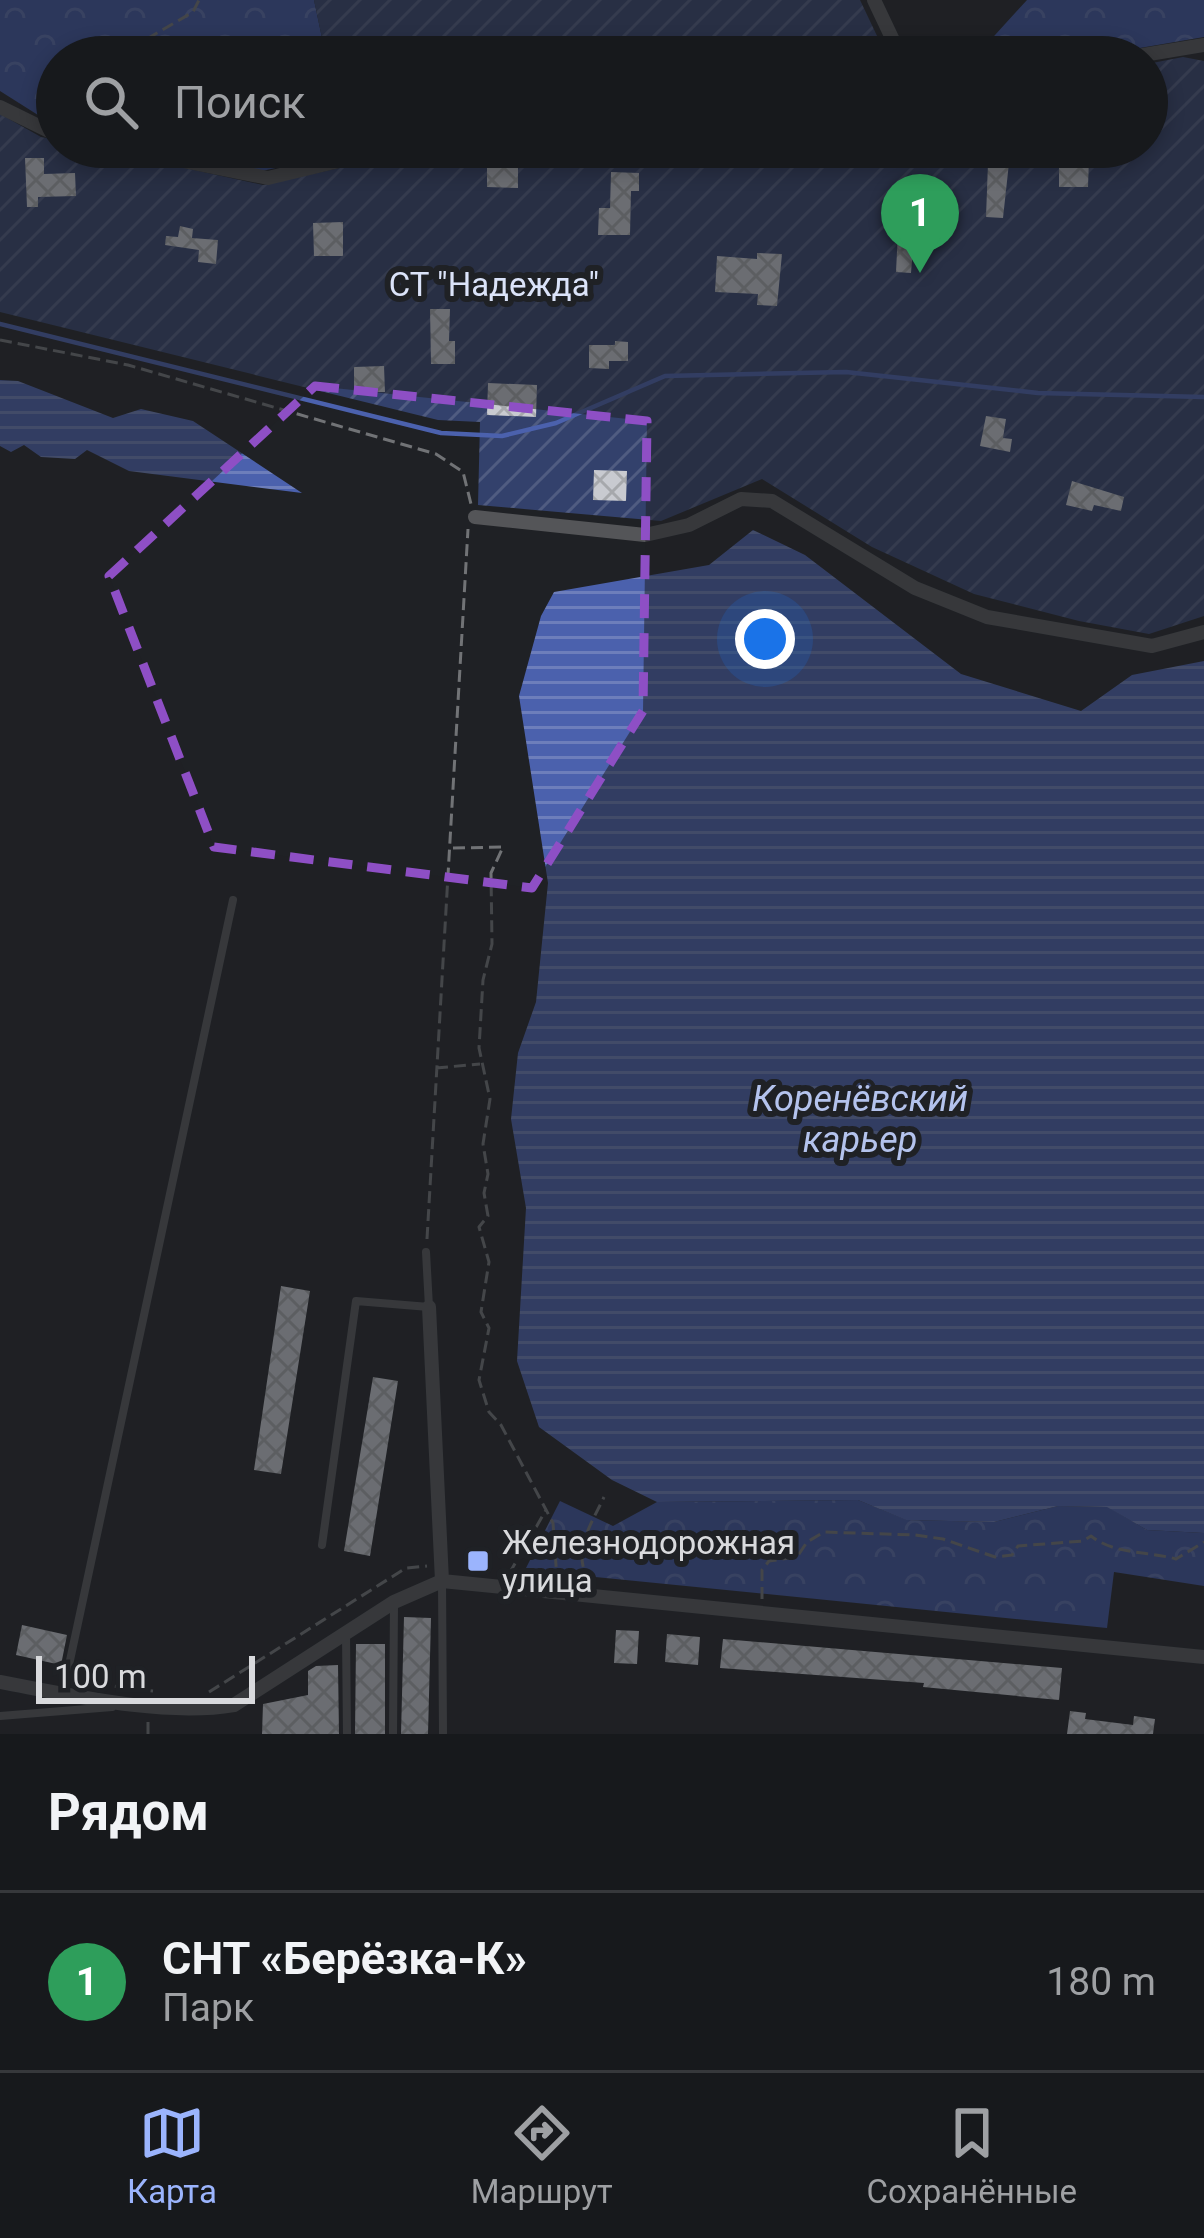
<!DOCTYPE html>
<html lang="ru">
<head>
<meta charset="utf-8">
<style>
	:root { --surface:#17191c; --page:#202225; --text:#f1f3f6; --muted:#9ea0a3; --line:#36383b; --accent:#9bb4fd }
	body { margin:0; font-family:Roboto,sans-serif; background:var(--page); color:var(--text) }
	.scale { position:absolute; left:36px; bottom:30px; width:219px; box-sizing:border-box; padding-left:12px; border:6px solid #d9dadd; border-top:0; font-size:33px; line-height:42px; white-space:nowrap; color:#d9dadd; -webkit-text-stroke:9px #1f2125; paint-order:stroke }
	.you { position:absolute; left:765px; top:639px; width:42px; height:42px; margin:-30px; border:9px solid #fff; border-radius:50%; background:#1a73e8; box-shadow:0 0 0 18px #1a73e833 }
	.badge { display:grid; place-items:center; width:78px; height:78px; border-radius:50%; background:var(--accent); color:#fff; font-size:39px; font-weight:700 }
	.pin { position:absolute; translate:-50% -99px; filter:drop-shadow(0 3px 6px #0008) }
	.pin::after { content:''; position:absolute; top:63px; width:42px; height:36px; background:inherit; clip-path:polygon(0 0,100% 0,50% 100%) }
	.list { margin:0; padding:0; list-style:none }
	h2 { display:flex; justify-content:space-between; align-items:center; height:156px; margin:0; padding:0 48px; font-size:51px }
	h2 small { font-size:39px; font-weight:400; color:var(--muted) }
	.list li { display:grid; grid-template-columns:78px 1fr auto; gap:36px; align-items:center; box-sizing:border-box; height:180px; padding:0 48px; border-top:3px solid var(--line) }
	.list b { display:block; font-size:45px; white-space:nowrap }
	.list p { margin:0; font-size:39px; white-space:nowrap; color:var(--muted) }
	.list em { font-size:39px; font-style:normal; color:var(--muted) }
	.icon { flex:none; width:66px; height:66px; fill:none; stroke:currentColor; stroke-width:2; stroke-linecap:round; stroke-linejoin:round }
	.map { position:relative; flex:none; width:1204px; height:1734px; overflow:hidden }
	.search { position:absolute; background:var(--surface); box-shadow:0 6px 18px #0003; left:36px; right:36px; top:36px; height:132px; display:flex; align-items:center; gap:30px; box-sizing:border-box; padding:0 42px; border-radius:66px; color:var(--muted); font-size:45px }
	.sheet { height:336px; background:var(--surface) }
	nav { display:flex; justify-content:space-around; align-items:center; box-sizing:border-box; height:168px; border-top:3px solid var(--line); background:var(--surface); font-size:33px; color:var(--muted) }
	nav a { display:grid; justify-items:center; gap:6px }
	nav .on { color:var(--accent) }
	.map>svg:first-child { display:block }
	.forest { fill:url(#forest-crowns) }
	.garden { fill:url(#garden-furrows) }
	.water { fill:url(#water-rules) }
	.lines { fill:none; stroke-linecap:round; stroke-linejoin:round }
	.stream { stroke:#4b61ad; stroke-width:4.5 }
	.building { fill:url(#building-cross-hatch) }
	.path { stroke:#717376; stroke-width:3; stroke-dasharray:12 6; stroke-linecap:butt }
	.lane { stroke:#545558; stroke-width:8 }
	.street { stroke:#545558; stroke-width:14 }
	.marked { fill:none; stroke:#8e4fc5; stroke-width:9; stroke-dasharray:24 15; stroke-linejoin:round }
	.poi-dot { fill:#9bb4fd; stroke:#1f2125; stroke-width:4.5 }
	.labels { text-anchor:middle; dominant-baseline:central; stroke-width:12; stroke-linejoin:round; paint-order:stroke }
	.park-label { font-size:33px; fill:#dbe3f9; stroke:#1f2125 }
	.poi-label { font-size:33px; fill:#d9dadd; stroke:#1f2125; text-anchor:start }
	.water-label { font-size:36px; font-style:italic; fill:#b4c3ed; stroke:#1f2125 }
</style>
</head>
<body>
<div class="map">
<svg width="1204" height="1734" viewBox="0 0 1204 1734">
	<defs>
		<pattern id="forest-crowns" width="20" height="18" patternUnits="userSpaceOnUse" patternTransform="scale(3)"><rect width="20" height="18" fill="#3d529d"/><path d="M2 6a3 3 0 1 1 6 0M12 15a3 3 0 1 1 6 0" fill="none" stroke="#586aaa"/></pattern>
		<pattern id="garden-furrows" width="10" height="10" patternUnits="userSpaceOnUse" patternTransform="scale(3)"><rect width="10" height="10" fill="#33416c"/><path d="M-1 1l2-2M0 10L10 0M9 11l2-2" fill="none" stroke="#505c81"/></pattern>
		<pattern id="water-rules" width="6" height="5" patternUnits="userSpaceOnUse" patternTransform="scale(3)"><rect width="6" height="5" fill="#4b61ad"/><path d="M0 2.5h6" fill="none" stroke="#6d7ebb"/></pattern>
		<pattern id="building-cross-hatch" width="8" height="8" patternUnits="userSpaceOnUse" patternTransform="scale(3)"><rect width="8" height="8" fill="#c8cad0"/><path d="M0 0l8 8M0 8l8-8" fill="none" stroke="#a6a8ac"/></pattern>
	</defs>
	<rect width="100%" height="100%" fill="#1f2125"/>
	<path class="forest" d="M0,0H314L326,57H57V127L0,91Z
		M1027,0H1204V37L1087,57H975Z
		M150,147H346L347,152L262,171Z
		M858,1500L907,1520L994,1522L1058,1506L1108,1507L1147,1530L1204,1533V1586L1114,1572L1107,1628L525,1570L560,1501L613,1526L657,1502Z"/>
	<path class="garden" d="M314,0H860L887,57H326Z
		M1183,57L1204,61V616L1149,634L1079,621L974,594L872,547L762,479L661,521L478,505L480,422L438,420L0,312V114L41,137L57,140V147H88L263,185L434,147H1147V64Z"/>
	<path class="water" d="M0,380L18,381L113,418L141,409L193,421L302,493L129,471L87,450L75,459L41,457L24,445L11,452L0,446Z
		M753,530L805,555L961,674L1081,711L1132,675L1204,661V1533L1147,1530L1107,1507L1058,1506L994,1522L906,1520L858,1500L657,1502L612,1480L539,1427L517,1361L526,1208L511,1119L518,1053L536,1002L548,883L519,696L541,616L554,592L709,565Z"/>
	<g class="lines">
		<path class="stream" d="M0,324L441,433L502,436L556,423L665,376L846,372L1038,393L1204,397"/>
	</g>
	<path class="building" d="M1059,157L1089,158L1088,187H1059Z
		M25,158H44V174L75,173L76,196L38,197V207H27Z
		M487,163H518V188L487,187Z
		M988,163H1009L1003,218L986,217Z
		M611,172L639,173V191H631L630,235H598L599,208H610Z
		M343,222V256H314L313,223Z
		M180,226L193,229L192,238L218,240L216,264L198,262L199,250L165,245L166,236L178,237Z
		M898,231L920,232V249H913L911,273L896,272Z
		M757,253L782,254L777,306L757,305L758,294L715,292L717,256L757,259Z
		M430,309H450L449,341H455V364H431Z
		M615,341L628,342V361H609V369L589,368V345H615Z
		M384,366L385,392H354V367Z
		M488,383L537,385L536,417L487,415Z
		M986,416L1006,419L1003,438L1012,439L1010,452L980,446Z
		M594,470L627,471L626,501L593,500Z
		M1072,481L1124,497L1121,511L1094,505L1092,511L1066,505Z
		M281,1286L310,1291L281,1474L254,1470Z
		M373,1377L398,1381L370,1556L344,1551Z
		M404,1617L431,1618L428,1734H401Z
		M22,1625L67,1635L61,1665L16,1655Z
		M616,1630L639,1631L637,1664L614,1663Z
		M667,1634L700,1637L698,1665L665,1662Z
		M723,1639L1062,1668L1059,1700L923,1687L924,1683L720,1668Z
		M356,1644H385V1734H355Z
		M338,1665L339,1734H262L263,1704L308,1695V1671L316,1666Z
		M1070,1711L1086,1713L1085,1719L1133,1725L1134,1716L1155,1719L1153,1734H1067Z"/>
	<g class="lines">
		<path class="path" d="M116,57L193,12L199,0
			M51,113L57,92
			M0,340L128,365L436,454L463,472L471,504
			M453,848L503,847L491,873L492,944L483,980L479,1048L490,1099L483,1144L488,1174L484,1193L488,1216L479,1227L489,1262L481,1312L489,1328L479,1380L489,1412L501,1425L553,1523L557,1579
			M436,1068L480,1064
			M427,1239L468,529
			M509,1574L546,1510
			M591,1583C570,1554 590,1527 604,1497
			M762,1599V1570L769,1561L797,1557L807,1542L824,1532L915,1535L943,1539L995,1557L1012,1555L1018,1546L1083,1541L1091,1536C1115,1555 1148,1551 1176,1559L1204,1542
			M97,1684L153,1691
			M209,1692L406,1568L427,1566
			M148,1734V1718"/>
		<path class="lane" d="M322,1545L356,1301L429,1307L426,1252
			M442,1581L443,1733
			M346,1634L347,1734
			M63,1693L233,900
			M0,1716L112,1707
			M393,1734L394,1604"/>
		<path class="street" d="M874,0L901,57
			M1131,57L1204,45
			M0,107L57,135
			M114,147L268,178L397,147
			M475,517L645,535L689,525L741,499L772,501L915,588L987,617L1152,646L1204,632
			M429,1307L442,1581
			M0,1682C70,1695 164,1717 234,1705L394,1602L442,1581L1204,1657"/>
	</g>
	<path d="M0 0H1204V1734H0ZM315,386L647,421L643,711L532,888L214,847L109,576Z" fill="#1f2125" fill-opacity=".55" fill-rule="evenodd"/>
	<path class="marked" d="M315,386L647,421L643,711L532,888L214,847L109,576Z"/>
	<rect class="poi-dot" x="466" y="1549" width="24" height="24" rx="6"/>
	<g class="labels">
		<g class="park-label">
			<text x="494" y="284">СТ "Надежда"</text>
		</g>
		<g class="poi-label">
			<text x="502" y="1542">Железнодорожная<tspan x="502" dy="38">улица</tspan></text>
		</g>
		<g class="water-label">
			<text x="860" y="1099">Коренёвский<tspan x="860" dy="41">карьер</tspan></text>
		</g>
	</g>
</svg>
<div class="scale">100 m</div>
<div class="you"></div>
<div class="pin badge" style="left:920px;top:273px;background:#2e9e5b">1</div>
<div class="search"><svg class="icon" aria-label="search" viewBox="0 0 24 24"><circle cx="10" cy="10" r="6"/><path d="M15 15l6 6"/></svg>Поиск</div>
</div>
<section class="sheet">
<h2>Рядом<small></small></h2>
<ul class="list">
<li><span class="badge" style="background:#2e9e5b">1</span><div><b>СНТ «Берёзка-К»</b><p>Парк</p></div><em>180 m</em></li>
</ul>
</section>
<nav>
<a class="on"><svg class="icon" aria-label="map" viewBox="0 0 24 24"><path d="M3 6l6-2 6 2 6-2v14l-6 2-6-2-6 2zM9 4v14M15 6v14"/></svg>Карта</a>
<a><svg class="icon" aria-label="directions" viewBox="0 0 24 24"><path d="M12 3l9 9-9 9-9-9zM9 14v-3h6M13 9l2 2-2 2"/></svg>Маршрут</a>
<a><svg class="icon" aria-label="saved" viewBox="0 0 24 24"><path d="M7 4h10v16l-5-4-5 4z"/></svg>Сохранённые</a>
</nav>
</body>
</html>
